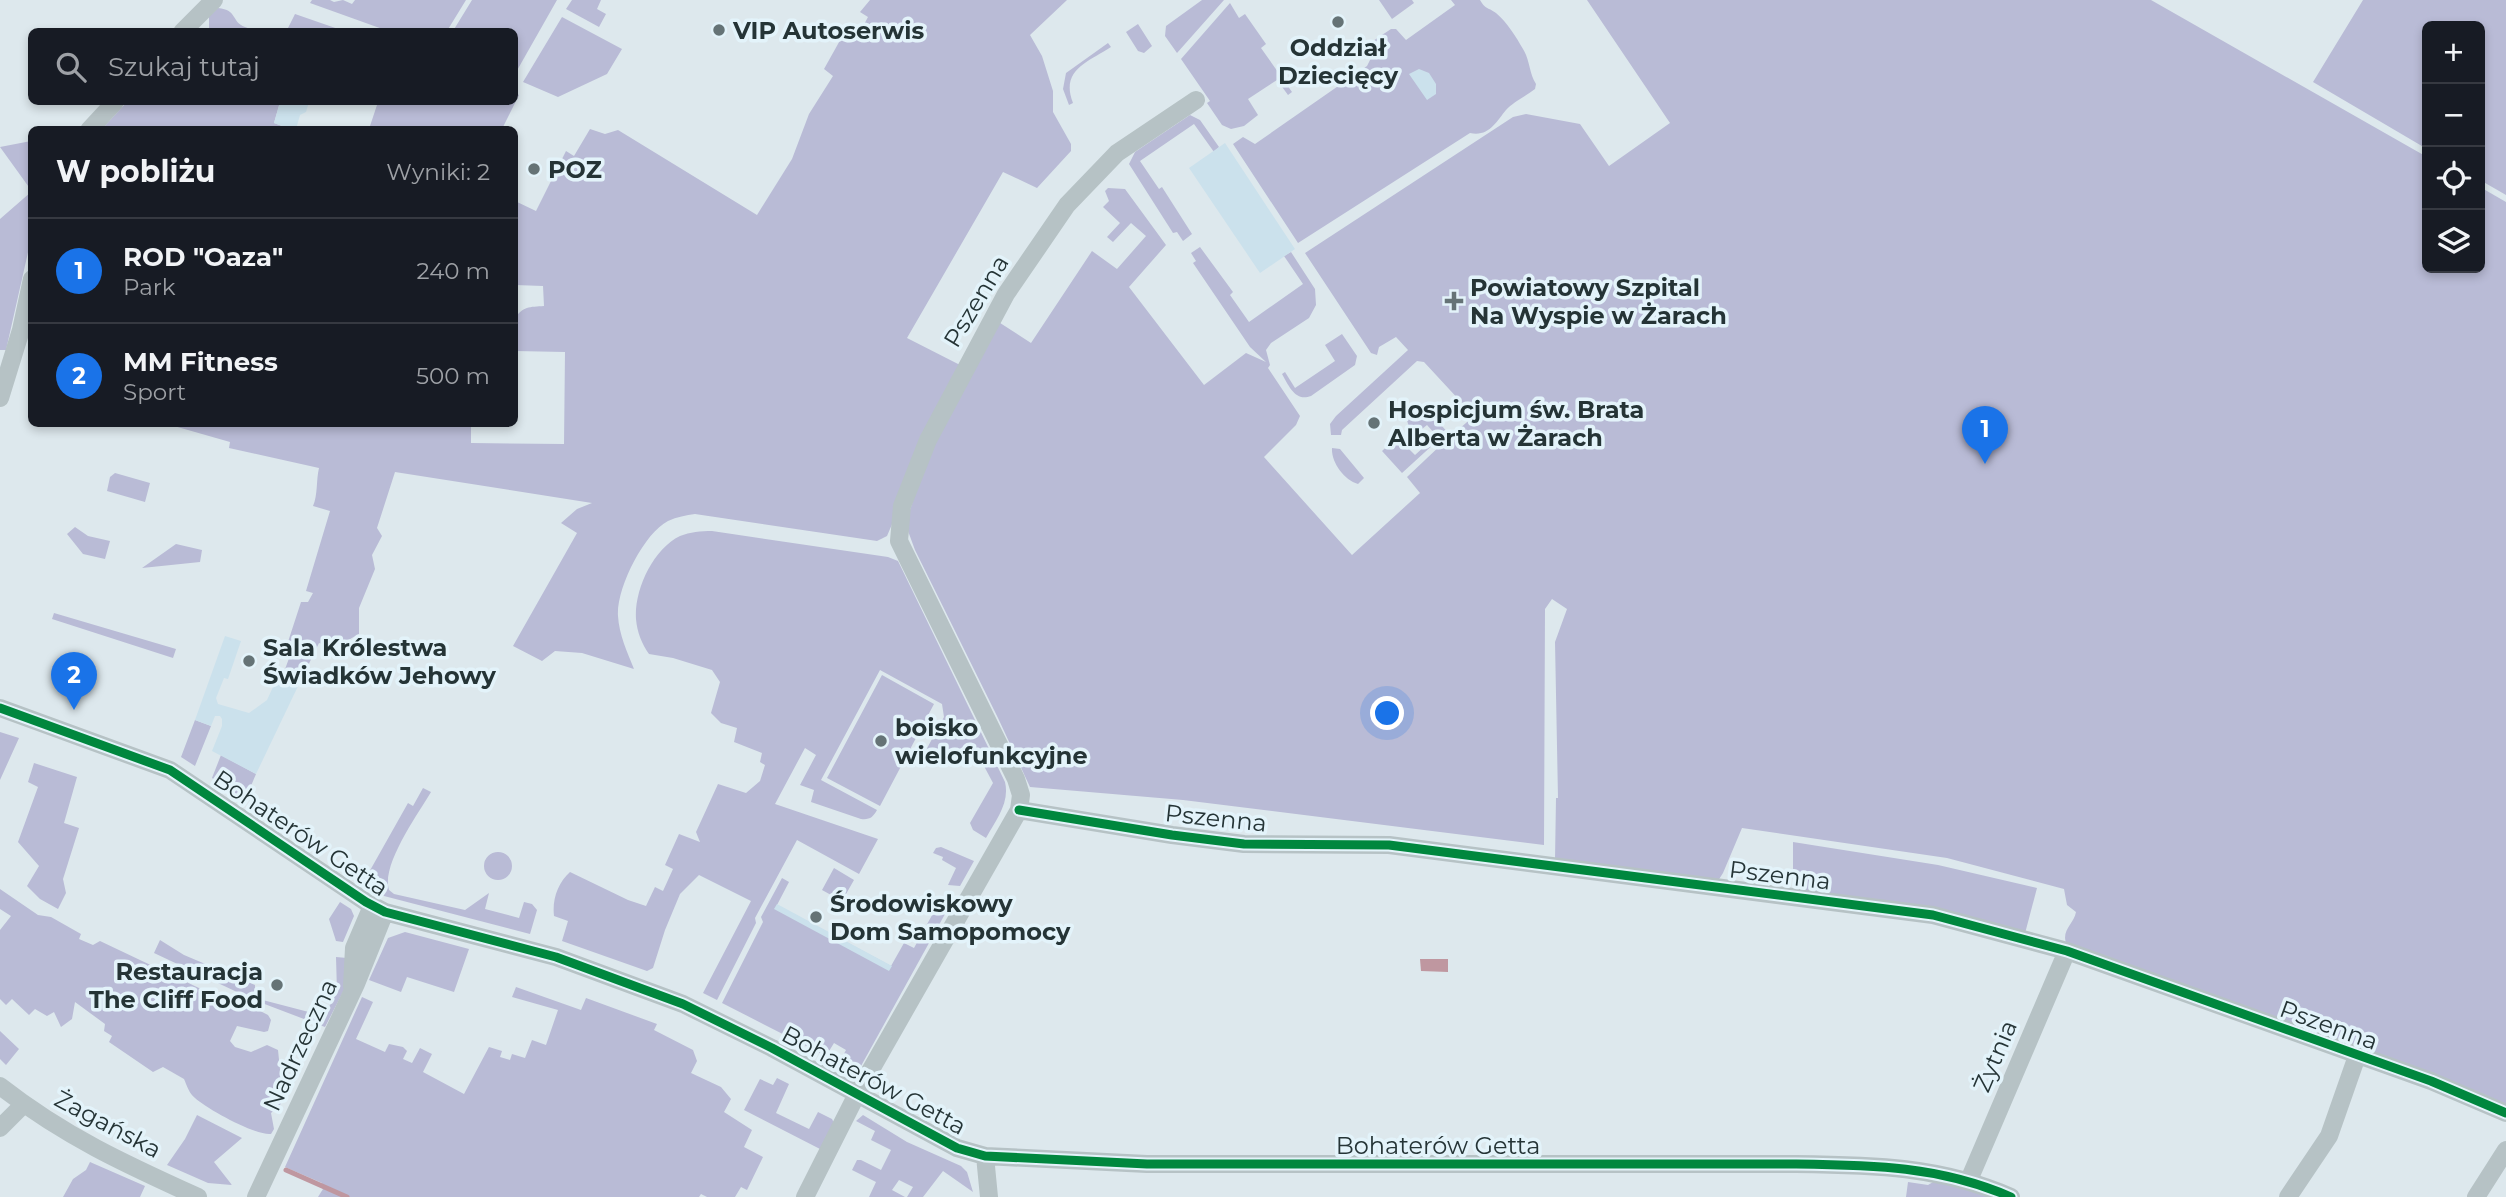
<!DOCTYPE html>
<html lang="pl">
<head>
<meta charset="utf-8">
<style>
	:root { --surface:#171b24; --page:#242831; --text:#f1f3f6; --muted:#9ea1a6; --line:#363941; --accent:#1a73e8 }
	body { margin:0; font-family:Montserrat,sans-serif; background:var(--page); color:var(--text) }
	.controls { position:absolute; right:21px; top:21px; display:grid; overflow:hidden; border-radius:10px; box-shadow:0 4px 10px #0003 }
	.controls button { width:63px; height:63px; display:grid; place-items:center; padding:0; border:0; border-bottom:2px solid var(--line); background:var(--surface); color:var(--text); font:35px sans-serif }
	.you { position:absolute; left:1388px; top:714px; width:24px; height:24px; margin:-18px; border:5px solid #fff; border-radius:50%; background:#1a73e8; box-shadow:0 0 0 10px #1a73e833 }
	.badge { display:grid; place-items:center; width:46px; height:46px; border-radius:50%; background:var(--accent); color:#fff; font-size:23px; font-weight:700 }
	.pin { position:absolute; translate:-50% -58px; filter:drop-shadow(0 2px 4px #0008) }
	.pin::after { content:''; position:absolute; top:37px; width:24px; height:21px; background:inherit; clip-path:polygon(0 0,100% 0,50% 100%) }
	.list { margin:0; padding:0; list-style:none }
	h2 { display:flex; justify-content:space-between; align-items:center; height:91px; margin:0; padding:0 28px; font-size:30px }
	h2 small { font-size:23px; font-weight:400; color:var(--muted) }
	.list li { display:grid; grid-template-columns:46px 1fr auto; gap:21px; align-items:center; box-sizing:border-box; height:105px; padding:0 28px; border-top:2px solid var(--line) }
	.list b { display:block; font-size:26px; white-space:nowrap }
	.list p { margin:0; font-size:23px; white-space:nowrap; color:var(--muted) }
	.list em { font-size:23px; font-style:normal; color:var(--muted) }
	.icon { flex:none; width:38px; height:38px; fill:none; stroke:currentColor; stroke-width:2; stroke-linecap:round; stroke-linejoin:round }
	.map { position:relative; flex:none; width:2506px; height:1197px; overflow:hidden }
	.search { position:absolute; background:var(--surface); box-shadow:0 4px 10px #0003; left:28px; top:28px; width:490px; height:77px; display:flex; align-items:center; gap:18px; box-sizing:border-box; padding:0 24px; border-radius:10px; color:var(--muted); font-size:26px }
	.panel { position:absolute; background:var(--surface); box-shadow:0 4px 10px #0003; left:28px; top:126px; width:490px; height:301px; border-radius:10px }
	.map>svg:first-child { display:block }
	.green { fill:#b9bbd6 }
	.plaza { fill:#cbe1ec }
	.water { fill:#bf97a0 }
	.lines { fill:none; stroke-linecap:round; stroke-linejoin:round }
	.stream { stroke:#bf97a0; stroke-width:5 }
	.minor { stroke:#b6c2c5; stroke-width:18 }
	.cycleway-casing { stroke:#e3f3fa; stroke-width:13 }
	.cycleway { stroke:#00873e; stroke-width:9 }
	.poi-dot { fill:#657376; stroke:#e3f3fa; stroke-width:2.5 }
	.labels { text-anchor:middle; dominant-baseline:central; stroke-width:7; stroke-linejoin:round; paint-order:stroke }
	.poi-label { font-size:24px; font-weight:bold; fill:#253436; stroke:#e3f3fa; text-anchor:start }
	.street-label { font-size:24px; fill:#253436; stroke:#e3f3fa }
</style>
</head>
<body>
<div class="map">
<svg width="2506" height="1197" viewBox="0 0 2506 1197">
	<rect width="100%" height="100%" fill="#dde8ed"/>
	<path class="green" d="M312,0H330L334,2L343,0L352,4L355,0H466L447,31H388L310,3Z
		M472,0H557L515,74L514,32L453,31Z
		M572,0H601L597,9L606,14L599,27L566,9Z
		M870,0H1067L1030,35L1042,56L1053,91V112L1071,144V151L1037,188L1003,172L907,338L960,365L887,536L877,541L695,514C686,515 677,517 668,521C644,533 616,589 618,616C619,634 627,652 634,669L582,653L555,651L542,661L513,646L577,533L561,523L577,509L592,503L395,472L377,528L382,536L372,555L375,569L359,608V634L334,648L319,643L302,678L284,672L292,650L286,648L301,602H308L313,593L306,591L330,511L313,506C318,495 316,480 319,468L229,448L230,442L167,424H471V443L564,444L565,352L515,351V319C522,306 530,307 544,306L543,286L515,285V201L536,211L566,151L574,156L590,129L605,134L618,130L757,215L792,159L809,114L833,76L824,69L843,35L860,32L868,17L860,12Z
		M1202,0H1224L1177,53L1165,36L1166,26Z
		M1379,0H1412L1414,3L1392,19Z
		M1451,0H1480C1486,10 1488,7 1496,13C1507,22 1516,37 1523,49C1530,60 1529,73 1536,84L1535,89C1526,96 1513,102 1506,110C1496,122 1489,137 1470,133L1298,243L1233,144L1243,137L1255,144L1367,66L1372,56L1363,52L1373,41L1391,29H1396L1406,40L1455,5Z
		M1587,0H2151L2427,157V268H2480V187L2506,202V1106L2067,945C2060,931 2074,924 2076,912L2067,905L2064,889L1947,858L1742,828L1723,873L1714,887L1555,860L1556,798H1558L1555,642L1567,609L1552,599L1545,609L1544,845L1183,800L1030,787L998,718L915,550L908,531V516L932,443L997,321L1031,343L1092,251L1117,269L1146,236L1131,223L1113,242L1107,237L1120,223L1103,207L1109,201L1105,191L1108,188L1125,189L1166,245L1129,287L1204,385L1246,353L1266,362L1250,347L1193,263L1196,261L1191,253L1200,247L1233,292L1230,295L1249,322L1303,284L1284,256L1291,252L1315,289L1316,305L1309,318L1271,343L1266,350L1270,365L1268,368L1300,416L1296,425L1264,457L1352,555L1420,493L1407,477L1443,443L1427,425L1422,429L1413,430L1409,427L1406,417L1421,403L1451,436L1474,416L1424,362L1417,361L1342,430L1341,435H1331L1330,424L1336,416L1408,350L1396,337L1379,347L1377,355L1371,353L1305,253L1513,117L1526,114L1580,124L1609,166L1670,123Z
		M2363,0H2506V195L2480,180V26H2427V149L2313,82Z
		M1230,3L1239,18L1245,14L1266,44L1261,48L1292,92L1288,95L1277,80L1248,99L1258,115L1244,126L1231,129L1222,125L1207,103L1210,101L1181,59Z
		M218,8C238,10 231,22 245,27C252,30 261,30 268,31L209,32V16Z
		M295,14L344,31H272L288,28Z
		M562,17L622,49L607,74L558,97L523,82Z
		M1138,24L1152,46L1144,53L1138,51L1126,32Z
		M1108,43L1111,47C1088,62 1060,70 1073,103L1069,105L1063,89L1066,73Z
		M515,93L519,95L502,129H369L378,102H495L504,105L505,102H514Z
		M127,102H280L274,123L290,129L101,130Z
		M1190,115L1200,120L1219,147L1214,152L1194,124L1140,161L1159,189L1162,187L1192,234L1183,241L1177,232L1173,233L1129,164L1135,152Z
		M31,141L32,188L31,190L0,147Z
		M31,192V239L6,350H0V219Z
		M1342,334L1357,356L1355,365L1311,396C1295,402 1289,386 1282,374L1285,372L1295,388L1335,361L1325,345Z
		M1427,437H1431L1436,442L1402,473L1382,451L1393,441L1406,446L1415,455L1425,446L1422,442Z
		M1332,448L1340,449L1364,478L1358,484C1344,480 1331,462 1332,448Z
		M115,473L150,483L145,502L107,491L110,477Z
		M75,527L88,536L110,541L105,559L83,554L67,534Z
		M712,531L888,557L898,561L1005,782C1010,803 996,820 986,838L973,830L970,823L993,783L976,751L949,765L925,752L944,717L942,704L880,670L821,780L877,810C873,817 870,820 861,819L811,802L814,790L800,785L816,755L805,748L775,804L878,839L859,874L797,840L755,918L756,923L717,1000L703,993L751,901L699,875L680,894L665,930L653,968L647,971L562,941L568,921L554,916C552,899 558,883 570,872L628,900L646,906L655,887L663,891L673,869L665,865L679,834L700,842L696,832L718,784L746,793L760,781L765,765L760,762L762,753L734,742L737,728L721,723L711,713L720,682L712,670L673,658L649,654C642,644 637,632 636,619C634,590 653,549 680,536C690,532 701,531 712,531Z
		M176,544L202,550L200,562L142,568Z
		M54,613L176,649L173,658L52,619Z
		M882,675L934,704L880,806L827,778Z
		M195,720L211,726L195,766L181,757Z
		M0,732L19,738L0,780Z
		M221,755L256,774L245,800L212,778Z
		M34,763L77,777L64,823L79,828L63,879L66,893L58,909L40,899L27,886L39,866L18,842L38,787L28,782Z
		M423,788L431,792C418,814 381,865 389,890L394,894L465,910L489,893L485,909L519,918L524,902L532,904L537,910L530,934L384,896L370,887L375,878L368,874L408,803L413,806Z
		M1793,842L1938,865L2037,888L2023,941L1793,890Z
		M941,847L974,861L960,886L948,885L956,868L942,860L943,857L933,853L936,848Z
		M484 866a14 14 0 1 1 28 0a14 14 0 1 1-28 0Z
		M834,868L854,880L842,901L822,890Z
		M782,878L789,882L777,905L891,966L904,943L914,948L942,897L950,905L861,1066L851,1070L839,1063L846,1050L834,1043L826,1056L722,1003L763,922L761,917Z
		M0,889L38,915L51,917L81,934L79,939L93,945L100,941L220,998H235L268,1015L271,1020L268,1031L264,1032L237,1026L230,1041L235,1047L251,1052L267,1045L278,1050L283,1099L280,1105L271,1113L274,1129L271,1134C256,1136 207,1109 195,1098C189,1093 187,1086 184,1079L163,1067L153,1072L109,1042L112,1036L104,1031L105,1024L75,1002L72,1019L61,1027L54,1012L47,1016L35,1009L29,1015L12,999L6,1005L0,999V930L11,916L0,909Z
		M340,902L351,909L354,916L343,942L336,941L329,919Z
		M405,932L469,949L454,992L407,977L401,992L369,980L388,938Z
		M160,940L184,955L255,985V998L324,1016L337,992L336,957L347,958L344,990L325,1027L254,1000L154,953Z
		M516,987L581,1010L586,998L657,1024L654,1030L693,1050L697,1061L691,1073L721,1087L731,1099L724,1112L752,1130L744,1147L763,1157L747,1190L741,1187L735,1197H707L701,1194L699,1197H318L323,1189L322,1183L285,1167L362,997L373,1002L356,1039L385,1052L389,1044L403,1047L407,1051L403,1059L412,1063L420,1048L432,1054L423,1072L464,1094L489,1047L502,1051L500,1057L510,1060L512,1054L525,1058L532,1040L546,1045L558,1010L512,997Z
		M0,1031L19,1049L6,1065L0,1059Z
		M777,1078L789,1084L776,1113L809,1129L818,1112L832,1119L834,1123L820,1149L744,1110L760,1079L773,1085Z
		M197,1115L242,1138L214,1162L232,1185L208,1183L167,1165L185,1139Z
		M863,1115L907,1142L961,1166L967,1172L973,1192L943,1171L923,1197H907L913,1187L899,1180L892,1190L905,1197H869L876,1182L852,1170L857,1160H861L881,1170L891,1150L871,1140L875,1131L856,1121Z
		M90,1162L145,1186L140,1197H63L73,1179L86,1170Z
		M1944,1181L1991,1197H1906L1908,1182L1928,1185L1933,1182Z"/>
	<path class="plaza" d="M1419,69L1429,73L1436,84V94L1427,100L1409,74Z
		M280,102H309L306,112L300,115L296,129H290L274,123Z
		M1225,143L1295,249L1260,273L1189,168Z
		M225,636L241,641L228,679L224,678L216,698L218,704L249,713L267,700L279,674L300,682L256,774L212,751L222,726V719L220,716H215L211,726L195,720Z
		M777,904L892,966L889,971L774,909Z"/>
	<path class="water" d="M1420,959H1448V972L1421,971Z"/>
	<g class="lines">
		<path class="stream" d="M286,1170L347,1197"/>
		<path class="minor" d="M182,32L214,0
			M89,130L115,102
			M0,398L21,330L32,279
			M0,708L170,770L366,902L385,912L556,957L683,1004L772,1048L957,1148L985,1156L1147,1164H1796C1873,1165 1940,1166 2011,1197
			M1019,810L1172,835L1244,844L1389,845L1933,915L2067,951L2431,1081L2506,1113
			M352,986L354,948L372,906
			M0,1086C64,1136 125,1164 198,1197
			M0,1128L24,1104
			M985,1156L989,1197
			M1969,1180L2067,951
			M256,1197L356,984L385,912
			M805,1197L857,1094L1019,810L1021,795L1016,779L899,541L902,506L928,440L1006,294L1067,205L1117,153L1196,100
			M2288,1197L2329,1136L2357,1056
			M2476,1197L2506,1150"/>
		<defs>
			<path id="cycleway" d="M0,708L170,770L366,902L385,912L556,957L683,1004L772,1048L957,1148L985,1156L1147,1164H1796C1873,1165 1940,1166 2011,1197
				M1019,810L1172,835L1244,844L1389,845L1933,915L2067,951L2431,1081L2506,1113"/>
		</defs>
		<use href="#cycleway" class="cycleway-casing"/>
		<use href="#cycleway" class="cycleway"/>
	</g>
	<g class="poi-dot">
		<circle cx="1338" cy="22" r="7"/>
		<circle cx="719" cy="30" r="7"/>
		<circle cx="534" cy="169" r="7"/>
		<path d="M1450.5 290.5h7v7h7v7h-7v7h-7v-7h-7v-7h7z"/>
		<circle cx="1374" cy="423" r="7"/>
		<circle cx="249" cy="661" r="7"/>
		<circle cx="881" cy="741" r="7"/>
		<circle cx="816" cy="917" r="7"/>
		<circle cx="277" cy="985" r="7"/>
	</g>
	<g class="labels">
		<g class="poi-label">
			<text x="733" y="30">VIP Autoserwis</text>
			<text x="1338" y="47" text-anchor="middle">Oddział<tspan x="1338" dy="28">Dziecięcy</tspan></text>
			<text x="548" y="169">POZ</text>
			<text x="1470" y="287">Powiatowy Szpital<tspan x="1470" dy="28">Na Wyspie w Żarach</tspan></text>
			<text x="1388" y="409">Hospicjum św. Brata<tspan x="1388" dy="28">Alberta w Żarach</tspan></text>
			<text x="263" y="647">Sala Królestwa<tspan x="263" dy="28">Świadków Jehowy</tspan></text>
			<text x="895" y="727">boisko<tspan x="895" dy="28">wielofunkcyjne</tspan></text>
			<text x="830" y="903">Środowiskowy<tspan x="830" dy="28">Dom Samopomocy</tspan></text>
			<text x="263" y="971" text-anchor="end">Restauracja<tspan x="263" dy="28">The Cliff Food</tspan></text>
		</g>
		<g class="street-label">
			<text transform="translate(976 301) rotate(-59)">Pszenna</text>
			<text transform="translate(1216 818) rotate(6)">Pszenna</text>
			<text transform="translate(301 833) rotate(34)">Bohaterów Getta</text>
			<text transform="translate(1780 875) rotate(7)">Pszenna</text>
			<text transform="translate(2329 1025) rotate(20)">Pszenna</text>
			<text transform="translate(300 1045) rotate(-65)">Nadrzeczna</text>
			<text transform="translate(1995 1056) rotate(-67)">Żytnia</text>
			<text transform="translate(874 1080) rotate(28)">Bohaterów Getta</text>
			<text transform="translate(108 1124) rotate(28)">Żagańska</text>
			<text x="1438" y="1145">Bohaterów Getta</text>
		</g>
	</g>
</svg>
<div class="controls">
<button>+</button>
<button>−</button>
<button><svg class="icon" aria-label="locate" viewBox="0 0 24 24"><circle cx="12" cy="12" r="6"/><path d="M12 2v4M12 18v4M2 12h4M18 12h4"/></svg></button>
<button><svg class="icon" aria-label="layers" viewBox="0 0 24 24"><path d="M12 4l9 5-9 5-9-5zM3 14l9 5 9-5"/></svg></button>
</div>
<div class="you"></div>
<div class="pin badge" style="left:1985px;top:464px">1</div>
<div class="pin badge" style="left:74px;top:710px">2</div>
<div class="search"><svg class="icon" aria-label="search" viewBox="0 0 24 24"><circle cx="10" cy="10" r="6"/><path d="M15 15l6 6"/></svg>Szukaj tutaj</div>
<section class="panel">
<h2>W pobliżu<small>Wyniki: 2</small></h2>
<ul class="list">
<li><span class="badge">1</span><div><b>ROD &quot;Oaza&quot;</b><p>Park</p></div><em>240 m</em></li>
<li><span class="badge">2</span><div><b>MM Fitness</b><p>Sport</p></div><em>500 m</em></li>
</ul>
</section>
</div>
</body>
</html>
